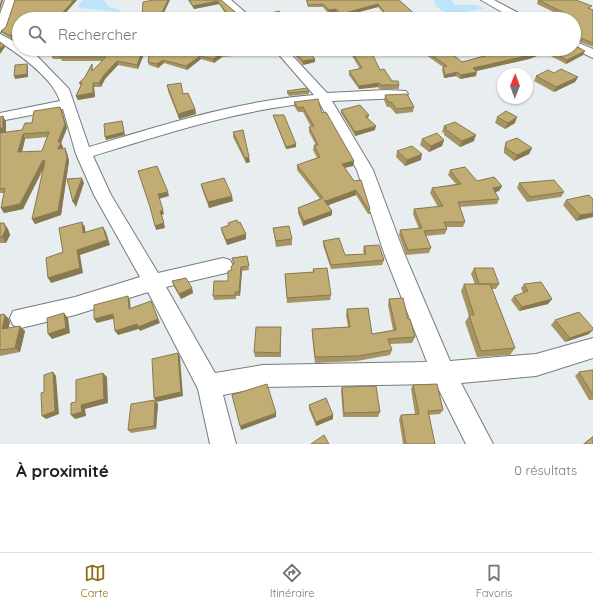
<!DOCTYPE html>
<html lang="fr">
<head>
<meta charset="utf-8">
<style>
	:root { --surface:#fff; --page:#f2f2f2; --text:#202124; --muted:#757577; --line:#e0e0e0; --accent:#8c7114 }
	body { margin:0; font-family:Quicksand,sans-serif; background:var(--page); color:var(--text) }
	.compass { position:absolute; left:497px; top:68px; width:36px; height:36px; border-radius:50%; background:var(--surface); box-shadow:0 1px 3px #0004; rotate:1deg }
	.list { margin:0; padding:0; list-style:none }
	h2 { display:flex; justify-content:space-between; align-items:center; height:52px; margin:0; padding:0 16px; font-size:17px }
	h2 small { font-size:13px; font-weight:400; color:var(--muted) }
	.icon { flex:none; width:22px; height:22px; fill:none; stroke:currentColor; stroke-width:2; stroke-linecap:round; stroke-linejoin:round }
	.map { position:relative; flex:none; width:593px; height:444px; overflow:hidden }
	.search { position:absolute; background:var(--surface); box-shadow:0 1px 3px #0004; left:12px; right:12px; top:12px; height:44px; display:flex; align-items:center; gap:10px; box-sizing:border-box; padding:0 14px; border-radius:22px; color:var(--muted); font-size:15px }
	.sheet { height:108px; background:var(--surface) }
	nav { display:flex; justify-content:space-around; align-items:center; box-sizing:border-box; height:56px; border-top:1px solid var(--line); background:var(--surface); font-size:11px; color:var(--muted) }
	nav a { display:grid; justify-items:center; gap:2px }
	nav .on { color:var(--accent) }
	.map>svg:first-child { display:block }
	.green { fill:#bce4fd }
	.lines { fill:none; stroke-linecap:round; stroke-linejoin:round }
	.minor-casing { stroke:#767b7e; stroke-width:2 }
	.minor { fill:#fff; fill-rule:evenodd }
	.wall { fill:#a69563; fill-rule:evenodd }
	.shaded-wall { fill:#877950 }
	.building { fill:#c1ad73; stroke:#877950; fill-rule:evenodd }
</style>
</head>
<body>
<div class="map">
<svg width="593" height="444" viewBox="0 0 593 444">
	<rect width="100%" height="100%" fill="#e8edf0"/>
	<path class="green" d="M84,0H104L109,7L121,10L119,12L80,8L78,5Z
		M434,0H451L455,5H477L483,9C469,10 439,21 434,0Z"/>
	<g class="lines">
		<defs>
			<path id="minor" d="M5,0H15L6,29L0,32V14Z
				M220,0H231L253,19H242Z
				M481,0H494L526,17L527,19H514Z
				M0,34L19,44V49H26L36,55L69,89L89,147C163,125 237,101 314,95L274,49H286L327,93L386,90L406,91L408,94L406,97L401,98L332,101L373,170L404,253L450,361L536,354L593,338V358L536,376L461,383L493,444H466L436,384L263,387L223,395L236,444H210L198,389L148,292L75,315L21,328L13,325L10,318L13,311L75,297L140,277L94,195L76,154L63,109L0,121V113L60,101C53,78 20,55 0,42ZM319,102L357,170L384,253L427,362L263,365L215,373L166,287L230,272L233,266L230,260L223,258L158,273L111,195L93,156C167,133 241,109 319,102Z
				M574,41L593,49V58L574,49Z"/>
		</defs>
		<use href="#minor" class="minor-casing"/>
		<use href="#minor" class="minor"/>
	</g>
	<path class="wall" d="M15,0H77L60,19H19V28L12,39L2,33L1,31L6,27Z
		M188,0H221L242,19H229L219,4L194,9Z
		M306,0H399L418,17L422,19H390L385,15L378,7L340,17L336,12L328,13L323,7H308Z
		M538,0L591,9L593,10V47L575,40L574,45L583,55L566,64L545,53L529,59L476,71V76L460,79L456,76L444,78L442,70L443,67L426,55V51L462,62L486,55L487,53H488L482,49H574L564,17L537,4Z
		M267,14L287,19H268V18L267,17Z
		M55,49H100L97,53L108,49H146L138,69L118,65L105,79L101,87H94L95,97L78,100L76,96L81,86L79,83L85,77L92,64L93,70L102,61H62L61,59H53L51,55Z
		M258,49L259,54L222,57L214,63L201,59L187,70L164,63L158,68L149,65L148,62Z
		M289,49H306L315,59V62L303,65Z
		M348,49H401V50L371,52L380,70L392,81L399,85V89H379L378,87L359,89L349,75V71L360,69Z
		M554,73L578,77L575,82L554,92L534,81L536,76Z
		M167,85L183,94L195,109L196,114L179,119L168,91Z
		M287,91H309V94L289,96L287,93Z
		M385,95L414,107L413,112L396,114L390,107H387L384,100Z
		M294,102L322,113L354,161L353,166L345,168L370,209V214H368L356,195L328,205L332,211V215L303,226L298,213V208L320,199L297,170V165L317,158L313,150L314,145H316L309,132V127H311L303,112H298L294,106Z
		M60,107L62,111L67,128L61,143L63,147L62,148L67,153L69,161L61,215L35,224L32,219L44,168L23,209L4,213L1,208L4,193H0V117L3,116L6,122V132L22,130L32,123ZM48,137L42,151L22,152L25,139Z
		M341,110L369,115L368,119L375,130L355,136L341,113Z
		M273,115L296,147L286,149L274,118Z
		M497,117L515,123L505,129L495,123Z
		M444,126L474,141L460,147L444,135V133L442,132Z
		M233,132L250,162L246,163L233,137Z
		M422,139L444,140L442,146L429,152L420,145Z
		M506,142L532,148L529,154L514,161L504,153V148Z
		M397,151L421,160L405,166L396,157Z
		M450,170L477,181L502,186L499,191L495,192L499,199L497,204L460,207L465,222L463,227H446L447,229L445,234L426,236L431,248L429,253L406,255L399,235L400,230L419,229L413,214L414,209L438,207L430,193L432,188L456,184L448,175Z
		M519,183L564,192L561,197L527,202L517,188Z
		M201,184L233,201L209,208L202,189Z
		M593,199L576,221L563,205L566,200Z
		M0,223L8,229L10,235L6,243H0Z
		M228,223H238L246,234V239L227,245L222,233L221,228L228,226Z
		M273,228L292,239V245L276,247Z
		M323,241L345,255L364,254L363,251L364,246L384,260L382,265L331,269L323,245Z
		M247,256L249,270L242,271L240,296H236V299L214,300L213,296L228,281L232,270L233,263L232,258Z
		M474,268L499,284L496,289H492L515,348L510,355L477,357L465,322L469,316L461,291L464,284H475L471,274Z
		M313,269L331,295L330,300L287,303L285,274L313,272Z
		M172,281L192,288L193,293L181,299L174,287Z
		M524,284L552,299L548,304L519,311L511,300L514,296L523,293L521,288Z
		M389,299L408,319L415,337L412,343L390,344L392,350L390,355L357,361L315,363L312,335V329L348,327L346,315L347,309L372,334L393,330L388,305Z
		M4,314L9,319L10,322L8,328L25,331L20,352L0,356V315Z
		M555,320L589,334L565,342L551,325Z
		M281,327V357H255L254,352Z
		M593,370V400H589L575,376L579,372Z
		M413,385L443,410L440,414L429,415L435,444H403L399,419L401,415L415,414L411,389Z
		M342,387L380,412L378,417H343L341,391Z
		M158,404L156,429L131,433L128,430Z
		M309,405L333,415V419L316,426L309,409Z
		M593,436V444H583Z"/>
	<path class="shaded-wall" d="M1,0H3L0,10V4Z
		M74,0H77L60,19H57Z
		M168,0H170L161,19H159Z
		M218,1L219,4L194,9L193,6Z
		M378,4V7L340,17L341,14Z
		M336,9V12L328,13L329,10Z
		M17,25H19V28L12,39L11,36Z
		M4,45L5,47L0,54V49Z
		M96,49H100L95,57L92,56Z
		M143,49H146L138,69L137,65Z
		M547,49L545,53L529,59L472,72L473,68Z
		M585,51L583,55L566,64L567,60Z
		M221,53L222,57L214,63L213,59Z
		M200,56L201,59L187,70L186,66Z
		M315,59V62L303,65V61Z
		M163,60L164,63L158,68L157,64Z
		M117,61L118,65L105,79L101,87L99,83L104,75Z
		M27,64L28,67V77L15,79L14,76Z
		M457,72L456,76L444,78L445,75Z
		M477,72L476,76L460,79L461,75Z
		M578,77L575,82L554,92L556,87Z
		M93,83L94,87L95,97L78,100L76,96Z
		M379,83L378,87L359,89V86Z
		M60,107L62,111L67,128L61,143L63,147L60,153L58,149V142Z
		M195,109L196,114L179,119L178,114Z
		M3,116L6,122V133L0,135V128Z
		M517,117L515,123L505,129L508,123Z
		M122,121L125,135L106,140L105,137Z
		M376,126L375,130L355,136V132Z
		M23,134L25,139L21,156L18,152Z
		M476,135L474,141L460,147L462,141Z
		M444,140L442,146L429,152L431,146Z
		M296,144V147L286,149V147Z
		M65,148L67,153L69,161L61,215L35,224L32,219Z
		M532,148L529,154L514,161L517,155Z
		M422,154L421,160L405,166L407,160Z
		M249,157L250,162L246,163L245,158Z
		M43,160L45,164L23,209L4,213L1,208Z
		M354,161L353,166L342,168V164Z
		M82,178L84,183L76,207L73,202Z
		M502,186L499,191L491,193L493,188Z
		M356,190V195L326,206V201Z
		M168,192L169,196L159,199L158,194Z
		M232,196L233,201L209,208L208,202Z
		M163,210L164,214L162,215L165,228L156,230L155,226L160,211Z
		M332,211V215L303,226L304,221Z
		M593,213V217L576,221L580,215Z
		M82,222L85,227L86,239L83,233Z
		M4,223L8,229L10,235L6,243L2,237Z
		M103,227L106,232L110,245L80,255L83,273L51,283L48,278L77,250Z
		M246,234V239L227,245L226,240Z
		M241,267L242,271L240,296L239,292Z
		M192,288L193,293L181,299L179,294Z
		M128,296L130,300L131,313L129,309Z
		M552,299L548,304L519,311L522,307Z
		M151,301L160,323L140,331L139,329L118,335L115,331Z
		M64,313L68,318L70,333L52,339L48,334Z
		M4,314L9,319L10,322L7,334L2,329Z
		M113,314L116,318L97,323L94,319Z
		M20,326L25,331L20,352L15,348Z
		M593,330L589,334L565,342L570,338Z
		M178,353L180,357L183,396L157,402L154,398Z
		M53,372L56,376L59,414L46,419L42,416Z
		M103,373L107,377L108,403L85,409L86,416L75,419L71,415L81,405Z
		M155,400L158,404L156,429L154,426Z
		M276,413V417L241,430L240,426Z
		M333,415V419L316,426V422Z"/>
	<path class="building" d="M15,0H74L57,19H19V25H17L11,36L1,31L6,27Z
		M153,0H168L159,19H142L143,2Z
		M189,0H221L240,16L242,19H231L218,1L193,6Z
		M307,0H399L418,17L422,19H394L385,13L378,4L341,14L336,9L329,10L323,4L308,5Z
		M538,0H576L592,6L588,8L593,10V16H592L593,17V43L575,36L574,45L585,51L567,60L547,49L530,55L473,68L477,72L461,75L457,72L445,75L443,67L447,66L426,51L434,49H446L462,62L489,55L487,53L494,52L489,49H574V19H557L569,15Z
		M279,11L287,19H268V18H271L267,14Z
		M517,17H522L526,19H508Z
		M0,42L4,45L0,49Z
		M55,49H96L92,56L108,49H143L137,65L117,61L104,75L99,83H93V93L76,96L82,83H79L85,77L92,64V71L106,57H60L62,55H51Z
		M150,49H258V51L221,53L213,59L200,56L186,66L163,60L157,64L148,62Z
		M292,49H306L315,59L303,61Z
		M350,49H370L380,70L384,69L392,81H398L399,85H380L379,83L359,86L349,71L362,68Z
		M27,64V74L14,76L15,65Z
		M561,69L578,77L556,87L536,76L548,70L554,73Z
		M181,83L183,94L188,93L195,109L178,114L167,85Z
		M307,88L309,91L289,93L287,91Z
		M407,94L414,107L397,109L391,102H388L385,95Z
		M318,99L322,113L326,112L354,161L342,164L354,181L361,180L370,209L369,210L356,190L326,201L324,200L332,211L304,221L298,208L323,198L297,165L320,157L314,145H318L309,127L314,126L303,107L298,108L294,102Z
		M360,105L369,115L365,116L376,126L355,132L341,110Z
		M60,107L65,124L58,142H61L58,149L65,148L67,157L58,211L32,219L45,161L43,160L20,204L1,208L5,188L0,189V133L22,130L25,123H32L34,111ZM49,132L42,151L18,152L23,134Z
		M506,111L517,117L508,123L497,117Z
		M273,115H284L296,144L286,147Z
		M3,116V128H0V117Z
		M122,121L124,132L105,137L104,124Z
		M455,122L476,135L462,141L445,129L447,128L444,126Z
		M243,130L249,157L245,158L233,132Z
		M437,133L444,140L431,146L422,139Z
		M517,138L532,148L517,155L506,148V142Z
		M412,146L422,154L407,160L397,151Z
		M157,166L168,192L158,194L163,210L160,211L164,223L155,226L150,207L138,171Z
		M465,167L477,181L494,177L502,186L493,188L499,199L458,202L465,222H444L447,229L424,231L431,248L408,250L400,230L422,228L414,209L443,206L432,188L461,184L450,170Z
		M82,178L73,202L67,179Z
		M224,178L232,196L208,202L201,184Z
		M554,180L564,192L530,197L519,183Z
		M589,195L593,199V213L580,215L566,200Z
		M237,220L238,223L240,222L246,234L226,240L221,228L229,225L228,223Z
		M82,222L83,233L103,227L107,240L77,250L80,268L48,278L46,258L63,252L59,228Z
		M0,223H4L6,229L2,237H0Z
		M289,226L292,239L276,241L273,228Z
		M339,238L345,255L366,254L364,246L379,245L384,260L331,265L323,241Z
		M247,256L249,266L241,267L239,292H235V295L213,296L214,281H228V271L232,270L231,267L234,263L232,258Z
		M327,268L331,295L287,298L285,274L314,272L313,269Z
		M474,268H493L499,284H479Z
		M186,278L192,288L179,294L172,281Z
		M541,282L552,299L522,307L514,296L528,291L524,284Z
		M464,284H490L515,348L481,351L469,315H474Z
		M128,296L129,309L151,301L158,319L138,327L137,324L115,331L113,314L94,319V305Z
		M403,298L408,319H410L415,337L388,339L392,350L358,356L315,357L312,329L350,327L347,309L368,308L372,334L396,330L389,299Z
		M579,312L593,328V330L570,338L555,320Z
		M64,313L66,328L48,334L47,318Z
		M4,314L5,317L2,329L20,326L15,348L0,350V315Z
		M256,327H281L280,353L254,352Z
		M178,353L181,392L154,398L152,359Z
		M593,370V395L579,372Z
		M53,372L55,411L42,416L41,393L44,392V375Z
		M103,373L104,399L81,405L82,412L71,415V403L76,402V380Z
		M267,384L276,413L240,426L232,395Z
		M437,384L443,410L428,411L435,444H406L401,415L419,414L413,385Z
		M376,386L380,412L344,413L342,387Z
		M326,398L333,415L316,422L309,405Z
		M155,400L154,426L128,430L131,404Z
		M324,435L329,444H311Z
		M593,437V444H584Z"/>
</svg>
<svg class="compass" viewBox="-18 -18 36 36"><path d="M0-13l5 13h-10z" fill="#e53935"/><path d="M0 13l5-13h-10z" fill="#757577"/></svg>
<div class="search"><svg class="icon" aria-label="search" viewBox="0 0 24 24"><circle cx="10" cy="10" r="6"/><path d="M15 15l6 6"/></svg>Rechercher</div>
</div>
<section class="sheet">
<h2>À proximité<small>0 résultats</small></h2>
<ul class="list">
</ul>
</section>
<nav>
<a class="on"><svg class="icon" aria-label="map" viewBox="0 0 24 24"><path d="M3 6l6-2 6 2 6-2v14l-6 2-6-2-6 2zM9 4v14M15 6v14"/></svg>Carte</a>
<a><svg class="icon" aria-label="directions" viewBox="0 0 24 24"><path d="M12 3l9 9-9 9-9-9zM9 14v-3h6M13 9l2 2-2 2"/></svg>Itinéraire</a>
<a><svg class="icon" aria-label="saved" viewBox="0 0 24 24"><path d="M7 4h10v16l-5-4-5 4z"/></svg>Favoris</a>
</nav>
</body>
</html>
